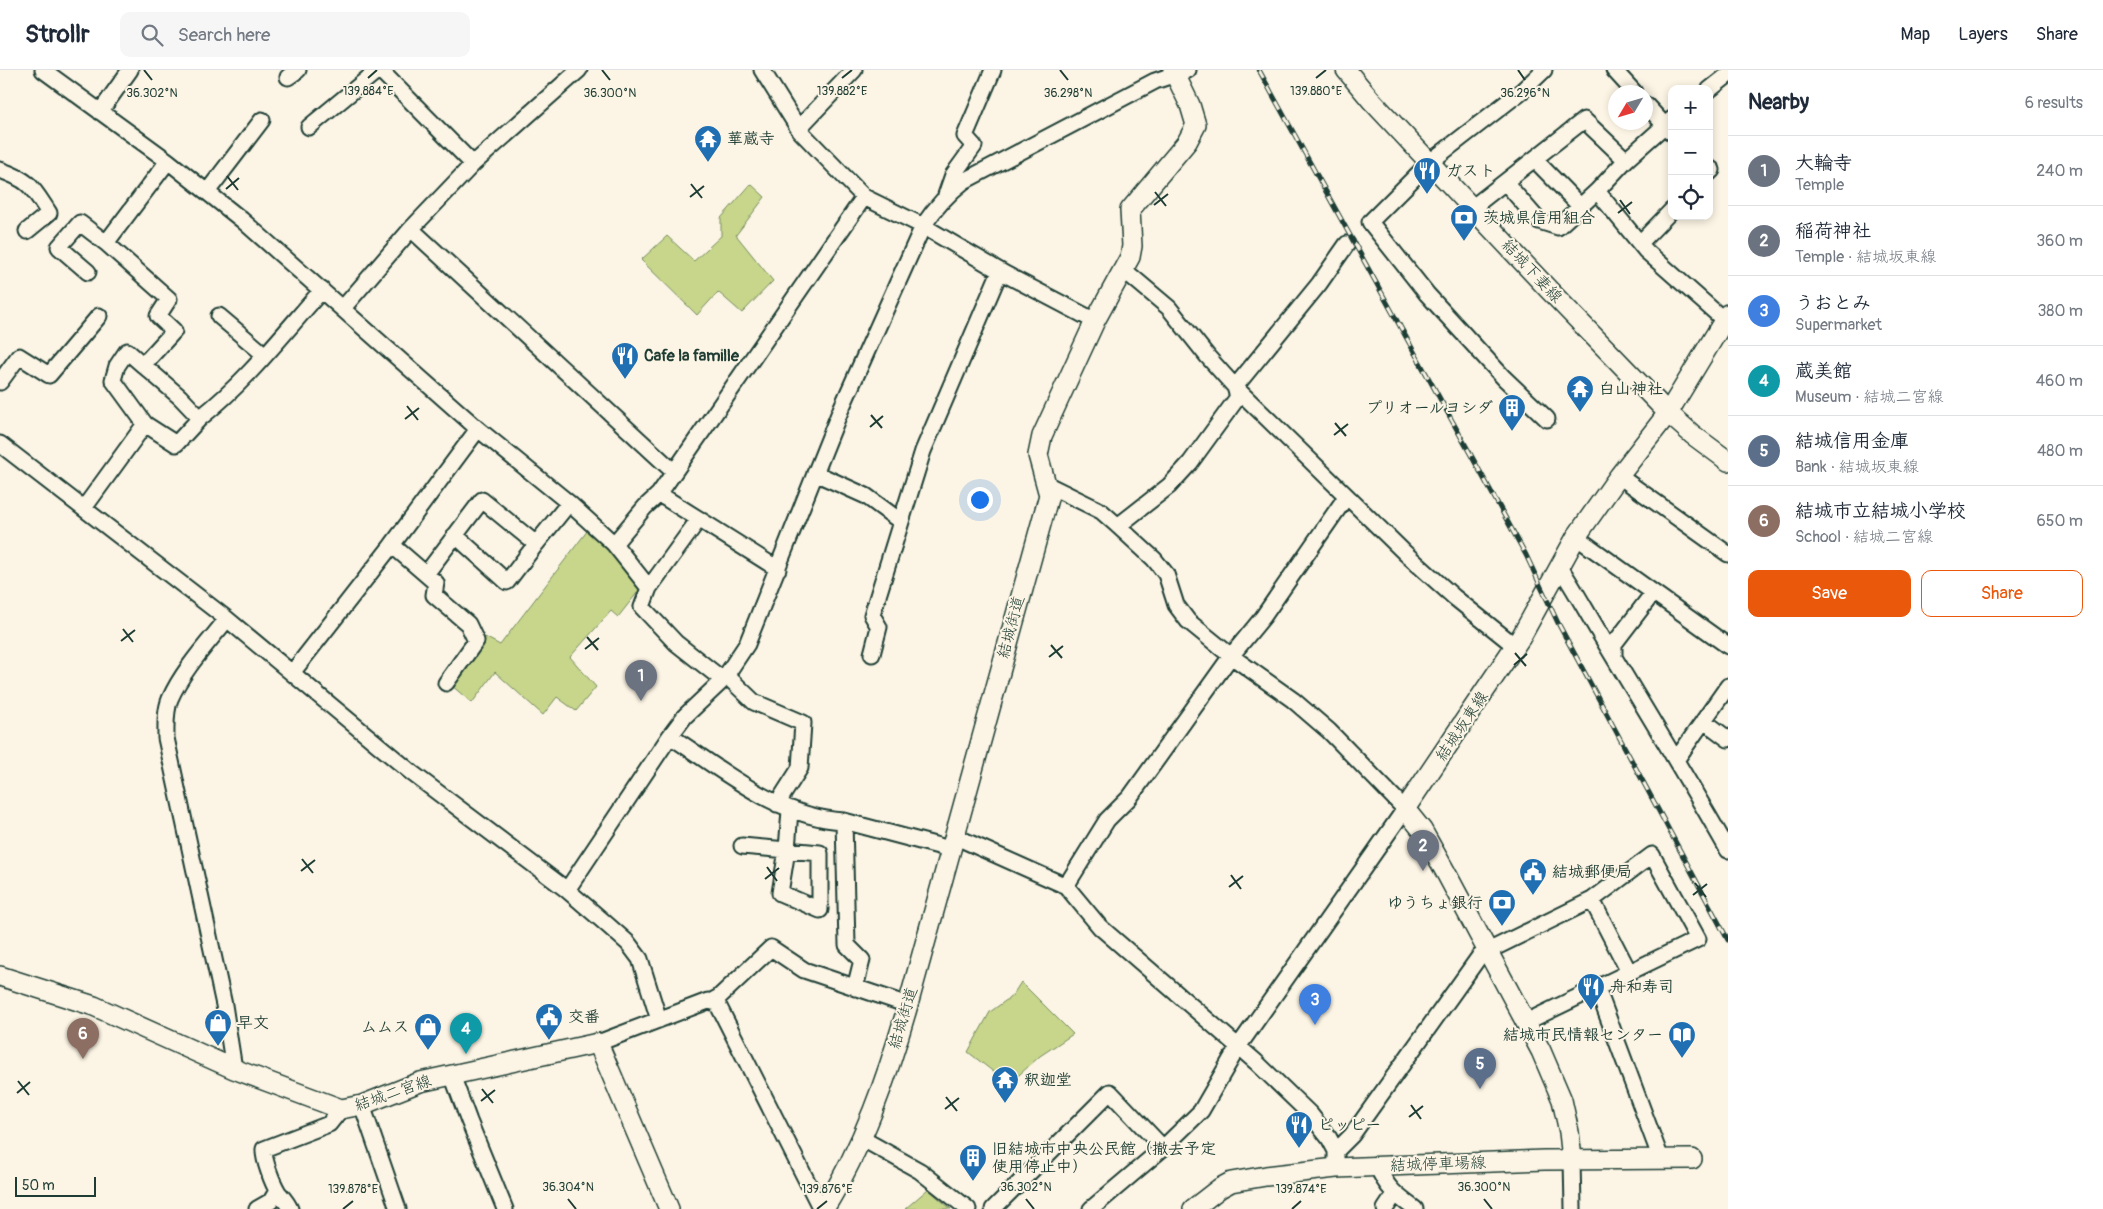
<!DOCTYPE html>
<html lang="en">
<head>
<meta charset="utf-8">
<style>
	:root { --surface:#fff; --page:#f6f6f7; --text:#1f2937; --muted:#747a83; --line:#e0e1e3; --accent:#ea580c }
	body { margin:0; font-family:Pangolin,"Klee One",sans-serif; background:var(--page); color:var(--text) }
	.controls { position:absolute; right:15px; top:15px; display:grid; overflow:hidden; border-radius:10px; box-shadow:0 2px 8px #0003 }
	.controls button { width:45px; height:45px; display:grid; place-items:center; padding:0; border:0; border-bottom:1px solid var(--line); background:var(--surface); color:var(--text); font:25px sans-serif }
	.compass { position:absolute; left:1608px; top:15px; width:45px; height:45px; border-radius:50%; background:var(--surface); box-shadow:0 2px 8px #0003; rotate:232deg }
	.scale { position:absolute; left:15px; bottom:12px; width:81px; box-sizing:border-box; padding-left:5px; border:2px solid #1f3d34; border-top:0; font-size:14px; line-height:18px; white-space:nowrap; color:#1f3d34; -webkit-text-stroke:4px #fcf5e5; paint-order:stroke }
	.you { position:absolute; left:979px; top:429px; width:18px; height:18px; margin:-12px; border:4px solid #fff; border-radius:50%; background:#1a73e8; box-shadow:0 0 0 8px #1a73e833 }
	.badge { display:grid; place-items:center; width:32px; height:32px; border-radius:50%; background:var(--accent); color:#fff; font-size:16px; font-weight:700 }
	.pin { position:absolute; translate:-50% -41px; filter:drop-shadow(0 1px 2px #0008) }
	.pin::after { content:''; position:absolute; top:26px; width:18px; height:15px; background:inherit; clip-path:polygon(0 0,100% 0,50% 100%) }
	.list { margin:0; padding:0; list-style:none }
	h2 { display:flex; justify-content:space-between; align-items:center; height:65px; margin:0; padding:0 20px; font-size:21px }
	h2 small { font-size:16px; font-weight:400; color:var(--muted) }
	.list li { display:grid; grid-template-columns:32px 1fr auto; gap:15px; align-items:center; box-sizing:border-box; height:70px; padding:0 20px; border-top:1px solid var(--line) }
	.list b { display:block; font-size:19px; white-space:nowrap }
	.list p { margin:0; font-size:16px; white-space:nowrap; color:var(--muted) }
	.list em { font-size:16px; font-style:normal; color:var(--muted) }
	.actions { display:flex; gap:10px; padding:15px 20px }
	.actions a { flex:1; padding:11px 0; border:1px solid var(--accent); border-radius:10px; text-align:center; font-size:18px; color:var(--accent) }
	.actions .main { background:var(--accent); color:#fff }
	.icon { flex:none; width:28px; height:28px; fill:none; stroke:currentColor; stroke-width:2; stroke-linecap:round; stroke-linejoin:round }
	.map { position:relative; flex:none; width:1728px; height:1139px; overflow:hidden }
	header { display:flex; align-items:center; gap:30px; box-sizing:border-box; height:70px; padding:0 25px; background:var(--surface); border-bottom:1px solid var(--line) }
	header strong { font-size:24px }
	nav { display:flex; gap:28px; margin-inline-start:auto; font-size:18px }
	.search { width:350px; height:45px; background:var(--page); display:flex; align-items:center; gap:12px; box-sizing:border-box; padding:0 18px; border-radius:10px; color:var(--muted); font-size:19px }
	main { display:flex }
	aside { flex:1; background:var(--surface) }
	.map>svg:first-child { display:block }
	.green { fill:#c7d68a; stroke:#738a5f }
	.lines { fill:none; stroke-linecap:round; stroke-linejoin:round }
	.minor-casing { stroke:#1f3d34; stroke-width:19 }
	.major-casing { stroke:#1f3d34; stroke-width:22 }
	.minor { stroke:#fcf5e5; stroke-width:15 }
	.major { stroke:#fcf5e5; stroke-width:19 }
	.rail-casing { stroke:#1f3d34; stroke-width:5 }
	.rail { stroke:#fcf5e5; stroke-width:3; stroke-dasharray:9; stroke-linecap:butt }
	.ticks { fill:none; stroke:#1f3d34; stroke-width:2 }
	.labels { text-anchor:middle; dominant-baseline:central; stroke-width:4; stroke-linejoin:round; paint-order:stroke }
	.poi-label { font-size:16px; font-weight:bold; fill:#1f3d34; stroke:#fcf5e5; text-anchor:start }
	.street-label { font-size:16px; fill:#1f3d34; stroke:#fcf5e5 }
	.ticks-label { font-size:12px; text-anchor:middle; fill:#1f3d34; stroke:#fcf5e5; stroke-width:4; stroke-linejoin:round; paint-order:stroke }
</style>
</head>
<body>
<header>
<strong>Strollr</strong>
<div class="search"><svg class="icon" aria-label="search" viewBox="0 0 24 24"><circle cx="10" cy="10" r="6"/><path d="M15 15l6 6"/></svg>Search here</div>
<nav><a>Map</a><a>Layers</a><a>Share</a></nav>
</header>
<main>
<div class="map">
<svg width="1728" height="1139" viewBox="0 0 1728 1139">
	<rect width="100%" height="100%" fill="#fcf5e5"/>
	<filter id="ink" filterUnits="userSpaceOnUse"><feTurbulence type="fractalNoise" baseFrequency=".02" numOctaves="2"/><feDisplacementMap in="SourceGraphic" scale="10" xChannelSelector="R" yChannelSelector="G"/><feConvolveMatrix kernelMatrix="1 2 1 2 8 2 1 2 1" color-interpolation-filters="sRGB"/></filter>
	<g filter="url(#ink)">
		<path class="green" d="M751,114L765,127L736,165L773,211L742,243L718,222L697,245L641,190L667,166L694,191L721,166V148Z
			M591,456L641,518L618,547L611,541L570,587L596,617L576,641L557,627L543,645L495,602L472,633L451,615L485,567L500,575Z
			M1021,912L1073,964L1040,986L1009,1014L968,982L990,942L1012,926Z
			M928,1119L951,1139H905Z"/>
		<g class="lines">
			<defs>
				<path id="minor" d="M43,0L168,91L242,150L478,359L569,433L614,474L649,518L642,537L676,573L723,610
					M380,0L473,94
					M762,0L800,61L864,127L923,156L1005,204L1095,251
					M1544,0L1523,20L1430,92L1370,152L1427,224L1504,308L1547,349
					M1614,0L1634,22
					M288,7L298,0
					M1709,20L1728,5
					M1646,35L1672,63
					M100,42L130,0
					M1672,49L1626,90L1597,121L1646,181L1724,250
					M309,57L378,0
					M799,58L854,0
					M1534,89L1580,136
					M1709,98L1712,100L1709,103
					M0,100C31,111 32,117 49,143L27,161
					M1505,112L1539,151L1558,157L1597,121
					M207,122L262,50
					M946,125L953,105L974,76L965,66L993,0
					M1473,137L1584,50L1626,90
					M411,159L674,402
					M1640,173L1672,140
					M1124,200L1169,238L1208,287L1235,317L1405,483L1454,527L1515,576
					M88,202L59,177L80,153L106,173
					M343,238L411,159L473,94L579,0
					M219,246L265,285
					M143,295L180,327L200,348L176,374L145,354
					M0,312L19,286L49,305L99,246
					M200,348C247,311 283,264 322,220
					M0,374L227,549L412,703L567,820L603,851L628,873L640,889L659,950
					M815,403L866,426L900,451
					M1619,406L1728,484
					M1048,415L1101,441L1118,456L1154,489L1166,504L1176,535L1188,551L1231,586L1293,630L1329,661L1405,739L1238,977L1201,1041L1163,1078L1091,1139
					M659,424L778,499
					M84,438L145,354L113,310L117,296L127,281L143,295L174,261L158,246L169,229L106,173L168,91
					M1118,456L1169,416L1190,393L1238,327L1235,317L1319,214L1347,174
					M455,465L507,512L536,474
					M1576,467L1728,576
					M614,474L645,437L659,424L864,127
					M392,475L436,513L434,525L468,554L476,571L446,613
					M1559,496C1574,518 1586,541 1600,564C1643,636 1687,707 1728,780
					M426,504L482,430L536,474L569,433
					M649,518L699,449
					M227,549C208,573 182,601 170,629C165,641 166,656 166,668L224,935L234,999
					M872,584L879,557L872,545L923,381L1000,201
					M1614,586V574L1653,523
					M292,603L392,475L478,359
					M726,605L754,632L803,653L800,698L777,734
					M1704,651L1728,669
					M670,666C723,700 778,748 844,751L950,779
					M1676,690L1728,616
					M844,751L847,875L862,890L855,918
					M954,766L1066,816L1100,857L1256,992L1310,1044L1329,1068L1336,1081V1089
					M742,776L787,780L790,740
					M787,780L820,783V840L780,823Z
					M1066,816L1107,750L1130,727L1231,586L1263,547L1346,427
					M567,820L670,666L685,646L723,610L747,574L841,339L923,156C935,138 947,124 964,111L1155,11L1188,0
					M1592,830L1629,902
					M1597,918L1661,1089
					M712,931L719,927L771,878L804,900L908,935
					M598,973L708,931L717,933L821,1139
					M452,1005L469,1051L505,1139
					M362,1035L398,1139
					M861,1068L920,1101L968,1139
					M1336,1081L1352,1065L1479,887L1488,881L1592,830L1652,785L1698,869L1526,952
					M1572,1089L1573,1139
					M1378,1097C1386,1118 1397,1126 1415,1139
					M257,1139L271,1131L277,1121
					M290,1139C287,1132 283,1128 278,1122C273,1114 263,1089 264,1079L329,1054L341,1039
					M993,1139L1110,1022L1163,1078
					M1385,1139L1395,1124"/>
				<path id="major" d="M1346,0L1371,30L1549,220L1668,343L1693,365L1728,391
					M0,906L94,936L234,999L341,1039L362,1035L420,1012L598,973L669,1139
					M1572,1089L1569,1062L1562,1030L1541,981L1445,801L1422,760L1405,739L1521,567L1576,467L1619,406L1668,343L1728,244
					M824,1139C863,1077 888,1005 908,935L1049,425L1038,385L1042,366L1095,251L1130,187L1132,176L1130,140L1187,72L1196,55L1190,35L1173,0
					M1193,1139L1220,1118L1231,1112L1266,1106L1336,1098L1544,1090L1692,1089"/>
			</defs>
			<use href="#minor" class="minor-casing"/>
			<use href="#major" class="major-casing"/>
			<use href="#minor" class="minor"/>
			<use href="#major" class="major"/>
			<defs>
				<path id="rail" d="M1259,0L1526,485L1558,553L1728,870"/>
			</defs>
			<use href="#rail" class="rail-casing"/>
			<use href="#rail" class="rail"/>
		</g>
	</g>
	<path class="ticks" d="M144,0L152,10M602,0L610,10M1060,0L1068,10M1518,0L1525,10M368,8L377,0M842,8L852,0M1316,8L1326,0M227,106L238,120M691,114L702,128M226,119L239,108M1155,122L1166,136M690,127L704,116M1620,130L1630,144M1154,135L1168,124M1618,143L1632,132M407,336L418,350M871,345L882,358M405,349L419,338M1335,353L1346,366M870,357L883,346M1334,365L1348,354M123,559L133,572M587,567L598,580M121,571L135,560M1051,575L1062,588M585,579L599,568M1515,583L1526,596M1049,587L1063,576M1514,595L1527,584M302,789L313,803M767,797L777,811M301,801L315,790M1231,805L1241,819M765,809L779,798M1695,813L1706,827M1229,817L1243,806M1693,825L1707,814M18,1011L29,1025M482,1019L493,1033M17,1023L30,1012M946,1027L957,1041M481,1031L495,1020M1411,1035L1421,1049M945,1039L959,1028M1409,1047L1423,1036M568,1129L576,1139M1026,1129L1034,1139M1484,1129L1492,1139M343,1139L353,1131M817,1139L827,1131M1292,1139L1301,1131"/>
	<defs>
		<symbol id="temple-pin" viewBox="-11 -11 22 30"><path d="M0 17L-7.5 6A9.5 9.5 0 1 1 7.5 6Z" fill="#1f6fb2" stroke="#fcf5e5"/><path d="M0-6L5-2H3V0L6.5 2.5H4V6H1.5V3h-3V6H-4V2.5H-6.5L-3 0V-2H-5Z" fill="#fff"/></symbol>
		<symbol id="restaurant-pin" viewBox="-11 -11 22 30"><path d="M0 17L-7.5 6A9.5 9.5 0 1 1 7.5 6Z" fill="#1f6fb2" stroke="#fcf5e5"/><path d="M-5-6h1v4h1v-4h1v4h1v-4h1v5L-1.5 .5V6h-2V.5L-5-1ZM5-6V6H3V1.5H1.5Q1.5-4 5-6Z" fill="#fff"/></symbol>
		<symbol id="bank-pin" viewBox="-11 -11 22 30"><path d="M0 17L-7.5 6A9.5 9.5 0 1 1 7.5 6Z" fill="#1f6fb2" stroke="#fcf5e5"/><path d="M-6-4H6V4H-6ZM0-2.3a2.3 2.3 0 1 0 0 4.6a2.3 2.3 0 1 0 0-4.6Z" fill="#fff"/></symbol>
		<symbol id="building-pin" viewBox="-11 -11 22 30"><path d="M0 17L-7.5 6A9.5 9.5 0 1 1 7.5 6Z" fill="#1f6fb2" stroke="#fcf5e5"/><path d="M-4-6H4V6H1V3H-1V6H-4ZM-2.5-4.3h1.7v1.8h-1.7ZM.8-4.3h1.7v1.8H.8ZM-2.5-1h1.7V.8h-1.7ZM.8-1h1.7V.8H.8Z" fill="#fff"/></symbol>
		<symbol id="civic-pin" viewBox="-11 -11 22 30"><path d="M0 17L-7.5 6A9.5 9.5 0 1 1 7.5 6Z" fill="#1f6fb2" stroke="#fcf5e5"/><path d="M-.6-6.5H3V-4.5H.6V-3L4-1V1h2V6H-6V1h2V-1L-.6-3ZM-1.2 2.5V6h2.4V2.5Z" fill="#fff"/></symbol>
		<symbol id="shop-pin" viewBox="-11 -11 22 30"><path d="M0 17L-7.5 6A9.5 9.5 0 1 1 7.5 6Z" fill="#1f6fb2" stroke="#fcf5e5"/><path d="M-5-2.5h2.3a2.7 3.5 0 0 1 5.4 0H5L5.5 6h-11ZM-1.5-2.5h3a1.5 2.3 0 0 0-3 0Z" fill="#fff"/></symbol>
		<symbol id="library-pin" viewBox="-11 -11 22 30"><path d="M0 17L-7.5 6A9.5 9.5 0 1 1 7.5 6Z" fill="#1f6fb2" stroke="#fcf5e5"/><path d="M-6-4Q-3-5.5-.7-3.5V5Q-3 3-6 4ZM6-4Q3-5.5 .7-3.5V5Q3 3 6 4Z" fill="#fff"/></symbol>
	</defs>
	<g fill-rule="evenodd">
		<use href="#temple-pin" x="692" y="53" width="32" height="43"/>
		<use href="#restaurant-pin" x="1411" y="85" width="32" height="43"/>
		<use href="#bank-pin" x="1448" y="132" width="32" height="43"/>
		<use href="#restaurant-pin" x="609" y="270" width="32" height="43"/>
		<use href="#temple-pin" x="1564" y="303" width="32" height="43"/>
		<use href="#building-pin" x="1496" y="322" width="32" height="43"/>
		<use href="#civic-pin" x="1517" y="786" width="32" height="43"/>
		<use href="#bank-pin" x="1486" y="817" width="32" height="43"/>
		<use href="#restaurant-pin" x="1575" y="901" width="32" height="43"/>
		<use href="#civic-pin" x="533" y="931" width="32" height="43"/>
		<use href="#shop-pin" x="202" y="937" width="32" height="43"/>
		<use href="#shop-pin" x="412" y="941" width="32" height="43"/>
		<use href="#library-pin" x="1666" y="949" width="32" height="43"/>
		<use href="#temple-pin" x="989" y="994" width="32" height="43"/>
		<use href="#restaurant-pin" x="1283" y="1039" width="32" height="43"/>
		<use href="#building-pin" x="957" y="1072" width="32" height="43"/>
	</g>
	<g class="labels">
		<g class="poi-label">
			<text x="727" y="69">華蔵寺</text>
			<text x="1446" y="101">ガスト</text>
			<text x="1483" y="148">茨城県信用組合</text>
			<text x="644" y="286">Cafe la famille</text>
			<text x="1599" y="319">白山神社</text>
			<text x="1493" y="338" text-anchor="end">プリオールヨシダ</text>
			<text x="1552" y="802">結城郵便局</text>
			<text x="1483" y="833" text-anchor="end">ゆうちょ銀行</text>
			<text x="1610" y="917">舟和寿司</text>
			<text x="568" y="947">交番</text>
			<text x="237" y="953">早文</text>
			<text x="409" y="957" text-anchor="end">ムムス</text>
			<text x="1663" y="965" text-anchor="end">結城市民情報センター</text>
			<text x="1024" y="1010">釈迦堂</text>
			<text x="1318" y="1055">ピッピー</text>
			<text x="992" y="1079">旧結城市中央公民館（撤去予定<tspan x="992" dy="18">使用停止中）</tspan></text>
		</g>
		<g class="street-label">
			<text transform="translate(1532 201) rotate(47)">結城下妻線</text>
			<text transform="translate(1011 557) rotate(-75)">結城街道</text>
			<text transform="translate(1462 656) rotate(-56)">結城坂東線</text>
			<text transform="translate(903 948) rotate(-73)">結城街道</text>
			<text transform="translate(393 1023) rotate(-19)">結城二宮線</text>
			<text transform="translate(1438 1094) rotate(-2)">結城停車場線</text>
		</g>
	</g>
	<g class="ticks-label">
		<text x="368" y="25">139.884°E</text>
		<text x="842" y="25">139.882°E</text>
		<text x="1316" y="25">139.880°E</text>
		<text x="152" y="27">36.302°N</text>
		<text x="610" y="27">36.300°N</text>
		<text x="1068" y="27">36.298°N</text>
		<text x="1525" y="27">36.296°N</text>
		<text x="568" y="1121">36.304°N</text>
		<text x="1026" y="1121">36.302°N</text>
		<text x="1484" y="1121">36.300°N</text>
		<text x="353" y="1123">139.878°E</text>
		<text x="827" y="1123">139.876°E</text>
		<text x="1301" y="1123">139.874°E</text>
	</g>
</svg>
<div class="controls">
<button>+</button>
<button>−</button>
<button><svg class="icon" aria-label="locate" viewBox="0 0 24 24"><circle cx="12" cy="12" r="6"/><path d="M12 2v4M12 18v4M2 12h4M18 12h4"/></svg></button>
</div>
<svg class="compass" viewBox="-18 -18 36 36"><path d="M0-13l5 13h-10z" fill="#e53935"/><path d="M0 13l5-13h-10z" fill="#747a83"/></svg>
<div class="scale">50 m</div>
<div class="you"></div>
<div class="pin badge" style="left:641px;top:631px;background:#6b7280">1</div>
<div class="pin badge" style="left:1423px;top:801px;background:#6b7280">2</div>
<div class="pin badge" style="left:1315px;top:955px;background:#3f7fe0">3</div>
<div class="pin badge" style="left:466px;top:984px;background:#0f9aa8">4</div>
<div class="pin badge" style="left:1480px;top:1019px;background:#5c6f8a">5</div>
<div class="pin badge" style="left:83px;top:989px;background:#8d6e63">6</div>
</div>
<aside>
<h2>Nearby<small>6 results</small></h2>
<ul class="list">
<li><span class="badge" style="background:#6b7280">1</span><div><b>大輪寺</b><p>Temple</p></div><em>240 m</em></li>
<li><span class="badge" style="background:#6b7280">2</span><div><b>稲荷神社</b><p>Temple · 結城坂東線</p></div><em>360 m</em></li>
<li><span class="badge" style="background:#3f7fe0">3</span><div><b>うおとみ</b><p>Supermarket</p></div><em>380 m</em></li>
<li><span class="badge" style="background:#0f9aa8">4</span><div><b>蔵美館</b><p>Museum · 結城二宮線</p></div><em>460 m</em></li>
<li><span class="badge" style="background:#5c6f8a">5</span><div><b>結城信用金庫</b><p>Bank · 結城坂東線</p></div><em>480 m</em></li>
<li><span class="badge" style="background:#8d6e63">6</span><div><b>結城市立結城小学校</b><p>School · 結城二宮線</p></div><em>650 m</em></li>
</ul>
<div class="actions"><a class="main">Save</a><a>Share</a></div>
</aside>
</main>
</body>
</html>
